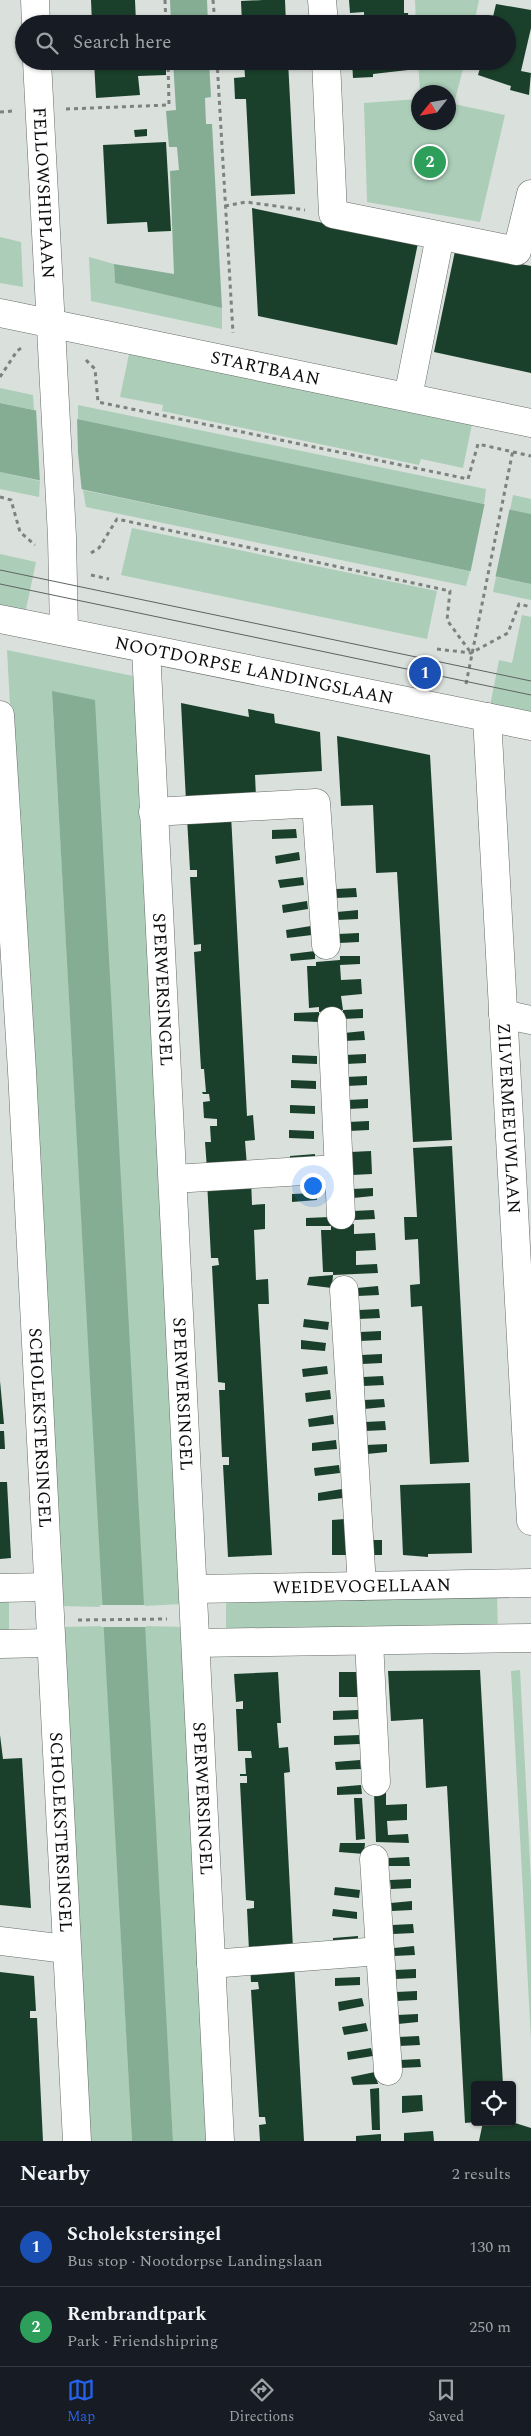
<!DOCTYPE html>
<html lang="en">
<head>
<meta charset="utf-8">
<style>
	:root { --surface:#171b24; --page:#242831; --text:#f1f3f6; --muted:#9ea1a6; --line:#363941; --accent:#2563eb }
	body { margin:0; font-family:Spectral,serif; background:var(--page); color:var(--text) }
	.controls { position:absolute; right:15px; bottom:15px; display:grid; overflow:hidden; border-radius:5px; box-shadow:0 1px 4px #0004 }
	.controls button { width:45px; height:45px; display:grid; place-items:center; padding:0; border:0; border-bottom:1px solid var(--line); background:var(--surface); color:var(--text); font:25px sans-serif }
	.compass { position:absolute; left:411px; top:85px; width:45px; height:45px; border-radius:50%; background:var(--surface); box-shadow:0 1px 4px #0004; rotate:239deg }
	.you { position:absolute; left:312px; top:1185px; width:18px; height:18px; margin:-12px; border:4px solid #fff; border-radius:50%; background:#1a73e8; box-shadow:0 0 0 8px #1a73e833 }
	.badge { display:grid; place-items:center; width:32px; height:32px; border-radius:50%; background:var(--accent); color:#fff; font-size:16px; font-weight:700 }
	.pin { position:absolute; translate:-50% -50%; border:2px solid #fff; box-shadow:0 1px 5px #0006 }
	.list { margin:0; padding:0; list-style:none }
	h2 { display:flex; justify-content:space-between; align-items:center; height:65px; margin:0; padding:0 20px; font-size:21px }
	h2 small { font-size:16px; font-weight:400; color:var(--muted) }
	.list li { display:grid; grid-template-columns:32px 1fr auto; gap:15px; align-items:center; box-sizing:border-box; height:80px; padding:0 20px; border-top:1px solid var(--line) }
	.list b { display:block; font-size:19px; white-space:nowrap }
	.list p { margin:0; font-size:16px; white-space:nowrap; color:var(--muted) }
	.list em { font-size:16px; font-style:normal; color:var(--muted) }
	.icon { flex:none; width:28px; height:28px; fill:none; stroke:currentColor; stroke-width:2; stroke-linecap:round; stroke-linejoin:round }
	.map { position:relative; flex:none; width:531px; height:2141px; overflow:hidden }
	.search { position:absolute; background:var(--surface); box-shadow:0 1px 4px #0004; left:15px; right:15px; top:15px; height:55px; display:flex; align-items:center; gap:12px; box-sizing:border-box; padding:0 18px; border-radius:28px; color:var(--muted); font-size:19px }
	.sheet { height:225px; background:var(--surface) }
	nav { display:flex; justify-content:space-around; align-items:center; box-sizing:border-box; height:70px; border-top:1px solid var(--line); background:var(--surface); font-size:14px; color:var(--muted) }
	nav a { display:grid; justify-items:center; gap:2px }
	nav .on { color:var(--accent) }
	.map>svg:first-child { display:block }
	.green { fill:#acceb8 }
	.water { fill:#84ad94 }
	.pier { fill:#dae0dc }
	.building { fill:#1a402b }
	.lines { fill:none; stroke-linecap:round; stroke-linejoin:round }
	.minor-casing { stroke:#676c68; stroke-width:29 }
	.path { stroke:#7e827f; stroke-width:3; stroke-dasharray:4 4; stroke-linecap:butt }
	.minor { stroke:#fff; stroke-width:28 }
	.tram { stroke:#5f6360; stroke-width:1 }
	.labels { text-anchor:middle; dominant-baseline:central; stroke-width:5; stroke-linejoin:round; paint-order:stroke }
	.street-label { font-size:18px; fill:#0c0e0c; stroke:#e7eee9 }
</style>
</head>
<body>
<div class="map">
<svg width="531" height="2141" viewBox="0 0 531 2141">
	<rect width="100%" height="100%" fill="#dae0dc"/>
	<path class="green" d="M415,0H479L474,24H416Z
		M418,61H465L454,104L505,115L480,222L367,202L364,103L418,99V122H448V92H420Z
		M0,237L21,242L23,287L0,283Z
		M89,257L114,264L115,283L222,308V329L91,301Z
		M129,354L472,424L463,468L421,459L419,465L162,411L163,405L120,397Z
		M0,388L33,395L34,410L0,403Z
		M78,405L486,489L484,504L78,420Z
		M0,472L40,481L39,497L0,489Z
		M83,490L470,571L466,586L86,507Z
		M513,495L531,499V514L510,510Z
		M132,528L437,591L427,639L121,575Z
		M0,554L36,562L25,614L0,609Z
		M496,577L531,584V600L493,592Z
		M522,615L531,617V720L489,711L499,660L512,663Z
		M7,650L133,676L183,1604L143,1606L52,691L103,1607L59,1606Z
		M497,1592L498,1633L226,1636V1594Z
		M0,1597H9V1638H0Z
		M104,1626L132,2141H89L61,1627Z
		M144,1626L185,1627L214,2141H173Z
		M520,1670L531,1881V2040L511,1671Z"/>
	<path class="water" d="M170,0H207L208,24H171Z
		M173,61H209L211,97L205,98L206,124H212L222,308L115,283L114,264L174,274L170,171L179,170L177,147H169L166,111L176,110Z
		M0,403L531,514V584L0,472Z
		M52,691L95,700L173,2141H132Z"/>
	<path class="pier" d="M36,408L77,417L78,453L82,493L40,483Z
		M485,502L510,507L495,579L470,574Z
		M100,1605H145L146,1627H101Z"/>
	<path class="building" d="M91,0H135L136,22L163,21V24H92Z
		M263,0H285L286,24H242L241,1Z
		M349,0H404V13H408L409,24H364V12L350,13Z
		M496,4L531,10V28L521,71L531,73L529,95L510,90L511,86L478,75L482,61H507V24H487L488,20L492,21Z
		M94,61H138V67L166,65V75L138,76L140,95L96,98Z
		M244,61H288L295,194L251,196L246,99H235L234,78L245,77Z
		M352,61H407L408,70L373,74V77L353,78Z
		M147,129V136L135,137L134,130Z
		M166,142L171,231L148,232L147,222L107,224L103,145Z
		M252,208L418,243L397,345L258,316Z
		M455,251L531,266V373L434,352Z
		M181,703L249,717L248,709L274,714L275,723L320,732L322,771L255,775L256,797L186,801Z
		M337,736L430,755L452,1140L413,1142L397,872L376,873L373,805L341,806Z
		M231,815L247,1116L253,1115L255,1140L245,1141L247,1166L207,1169L205,1142H211L210,1126H217V1119L204,1118L203,1102L210,1101L209,1094H203L202,1092H206L204,1069H201L194,952L201,951V944L194,945L190,877H197V870H190L187,818Z
		M296,829L297,838L272,839V830Z
		M299,852L300,860L276,864L275,856Z
		M303,877L304,885L280,888L278,880Z
		M356,888L357,897L336,898V889Z
		M307,901L308,909L283,913L282,905Z
		M358,910V919L337,920V912Z
		M311,926L312,935L287,938L286,930Z
		M359,933V942L339,943L338,934Z
		M315,951V959L291,961L290,954Z
		M340,956H360V964L340,965L341,980L361,979L362,994L341,996L343,1010L319,1012V1007L309,1008L307,966H316V962L340,960Z
		M363,1009V1018L343,1019V1010Z
		M319,1012V1022L294,1021V1013Z
		M364,1031L365,1040L344,1041V1033Z
		M366,1054V1063L346,1064L345,1055Z
		M292,1055L317,1056V1064L292,1063Z
		M367,1076V1085L347,1086L346,1077Z
		M291,1080L316,1081V1089L291,1088Z
		M368,1099V1108L348,1109L347,1100Z
		M290,1105L315,1106V1114L290,1113Z
		M369,1121V1130L349,1131L348,1122Z
		M289,1130L314,1131V1139L289,1138Z
		M452,1146L469,1462L430,1464L422,1306L411,1307L410,1285L420,1284L418,1239L405,1240L404,1217H417L413,1148Z
		M371,1151L372,1174L352,1175L350,1152Z
		M315,1154V1163L290,1164V1156Z
		M251,1179L252,1205L265,1204V1229L254,1230L256,1280L268,1279L269,1304H258L272,1555L228,1557L223,1465H229V1457H222L219,1390H225V1383L218,1382L212,1266L219,1265L218,1258H211L207,1181Z
		M373,1188V1196L353,1198L352,1189Z
		M317,1193V1200L292,1202V1194Z
		M374,1210L375,1219L354,1220L353,1211Z
		M330,1217L331,1226L354,1224V1234L375,1233L376,1250L356,1251V1265L377,1264L378,1273L333,1275L332,1288L307,1285L309,1277L333,1275V1272H323L321,1230H331V1226H306V1218Z
		M378,1286L379,1295L358,1296L357,1288Z
		M379,1309L380,1318L359,1319V1310Z
		M304,1319L329,1322L328,1330L303,1327Z
		M381,1331V1340L360,1341V1332Z
		M301,1340L326,1343L325,1351L301,1349Z
		M382,1354V1363L362,1364L361,1355Z
		M327,1366L328,1374L303,1377L302,1369Z
		M383,1376L384,1385L363,1386V1377Z
		M0,1381L4,1424H0Z
		M330,1390L331,1399L306,1402L305,1393Z
		M384,1399L385,1407L364,1409V1400Z
		M333,1415L334,1424L309,1427L308,1419Z
		M385,1421L386,1430L365,1431V1422Z
		M0,1431H4L5,1449H0Z
		M336,1440L337,1449L312,1451V1443Z
		M387,1444V1452L367,1454L366,1445Z
		M339,1465L340,1473L315,1476L314,1468Z
		M0,1482H7L11,1558L0,1559Z
		M470,1483L472,1553L428,1554V1557L403,1555L400,1485Z
		M342,1489L343,1498L318,1501V1493Z
		M345,1519L357,1555H332V1520Z
		M370,1540H382V1555H370Z
		M480,1670L503,2085H475V2122L465,2123L447,1786L426,1788L423,1719L391,1721L388,1671Z
		M278,1672L281,1723H277L279,1748L288,1747L290,1772L284,1773L293,1948L249,1951L247,1909L254,1908V1901L246,1900L240,1783H247V1776H240V1774H246L245,1758H252L251,1751H238L236,1709H243V1701L236,1702L234,1674Z
		M339,1672H364V1697H339Z
		M358,1710V1719L333,1720V1711Z
		M0,1735L3,1759L22,1758L31,1908L0,1905Z
		M359,1735L360,1744L334,1745V1736Z
		M360,1760L361,1769L336,1770L335,1762Z
		M361,1785L362,1794L337,1795V1787Z
		M386,1792V1805L407,1804V1820L387,1821L388,1835L408,1834L409,1843L376,1842L374,1793Z
		M354,1798H362L365,1839L356,1840Z
		M340,1843H365L364,1854L339,1852Z
		M409,1857L410,1866H389V1858Z
		M411,1879V1888L391,1889L390,1880Z
		M335,1887L360,1890L359,1898L334,1895Z
		M412,1901V1910L392,1911L391,1903Z
		M333,1909L357,1912V1919L332,1916Z
		M413,1924L414,1933L393,1934L392,1925Z
		M358,1936V1945L333,1946V1938Z
		M414,1946L415,1955L394,1956V1948Z
		M294,1963L304,2141H260L259,2125L266,2124L265,2117H259L251,1990L259,1989L258,1982H251L250,1965Z
		M416,1969V1978L395,1979V1970Z
		M0,1972L34,1976L36,2011H30V2018H37L43,2141H0Z
		M360,1977V1985L335,1986V1978Z
		M417,1991V2000L397,2001L396,1992Z
		M362,1998L364,2006L339,2011L338,2002Z
		M418,2014V2022L398,2024L397,2015Z
		M366,2023L368,2031L344,2035L342,2027Z
		M419,2036L420,2045L399,2046L398,2037Z
		M371,2048L373,2056L348,2060L347,2052Z
		M420,2059L421,2067L400,2068V2060Z
		M375,2072L378,2084L353,2085L351,2077Z
		M379,2088L380,2130H372L370,2089Z
		M422,2095L423,2111L402,2113V2096Z
		M483,2122H512L531,2128V2141H479Z
		M433,2131L434,2141H404V2133Z
		M381,2134V2141H356V2136Z"/>
	<g class="lines">
		<defs>
			<g id="minor">
				<path d="M35,0L36,24"/>
				<path d="M322,0L324,24"/>
				<path id="s1" d="M37,61L62,537L64,631"/>
				<path d="M326,61L333,214L517,251L531,194"/>
				<path id="s2" d="M0,313L531,423"/>
				<path d="M408,397L440,236"/>
				<path id="s3" d="M0,619L531,726"/>
				<path id="s4" d="M146,649L220,2141"/>
				<path id="s5" d="M0,715L22,1071L77,2141"/>
				<path id="s6" d="M487,717L531,1521"/>
				<path d="M153,812L316,803L326,945"/>
				<path d="M503,1014L531,1020"/>
				<path d="M332,1021L341,1215"/>
				<path d="M173,1179L338,1169"/>
				<path d="M344,1290L362,1586"/>
				<path d="M0,1588L48,1587"/>
				<path id="s7" d="M193,1589L531,1583"/>
				<path d="M369,1641L376,1782"/>
				<path d="M196,1643L531,1638"/>
				<path d="M0,1644L50,1643"/>
				<path d="M374,1859L388,2071"/>
				<path d="M0,1941L66,1949"/>
				<path d="M211,1964L380,1951"/>
			</g>
		</defs>
		<use href="#minor" class="minor-casing"/>
		<path class="path" d="M165,0L166,24
			M213,0L215,24
			M217,61L233,333
			M66,109L169,105L168,61
			M0,112L13,111
			M225,206L246,202L305,210
			M86,360L95,369L98,402L468,479L478,444L531,456
			M0,377L17,351L24,346
			M0,497L11,500L20,532L35,545
			M91,553L99,548L117,519L450,591L447,620L471,653
			M91,575L109,579
			M437,649L471,653L508,633L519,604L531,607
			M466,684L513,450
			M78,1620L167,1619"/>
		<use href="#minor" class="minor"/>
		<path class="tram" d="M0,570L531,681
			M0,584L531,695"/>
	</g>
	<g class="labels">
		<g class="street-label">
			<text stroke="none"><textPath href="#s1" startOffset="132">FELLOWSHIPLAAN</textPath></text>
			<text stroke="none"><textPath href="#s2" startOffset="271">STARTBAAN</textPath></text>
			<text stroke="none"><textPath href="#s3" startOffset="259">NOOTDORPSE LANDINGSLAAN</textPath></text>
			<text stroke="none"><textPath href="#s4" startOffset="341">SPERWERSINGEL</textPath></text>
			<text stroke="none"><textPath href="#s6" startOffset="402">ZILVERMEEUWLAAN</textPath></text>
			<text stroke="none"><textPath href="#s4" startOffset="746">SPERWERSINGEL</textPath></text>
			<text stroke="none"><textPath href="#s5" startOffset="714">SCHOLEKSTERSINGEL</textPath></text>
			<text stroke="none"><textPath href="#s7" startOffset="169">WEIDEVOGELLAAN</textPath></text>
			<text stroke="none"><textPath href="#s4" startOffset="1151">SPERWERSINGEL</textPath></text>
			<text stroke="none"><textPath href="#s5" startOffset="1119">SCHOLEKSTERSINGEL</textPath></text>
		</g>
	</g>
</svg>
<div class="controls">
<button><svg class="icon" aria-label="locate" viewBox="0 0 24 24"><circle cx="12" cy="12" r="6"/><path d="M12 2v4M12 18v4M2 12h4M18 12h4"/></svg></button>
</div>
<svg class="compass" viewBox="-18 -18 36 36"><path d="M0-13l5 13h-10z" fill="#e53935"/><path d="M0 13l5-13h-10z" fill="#9ea1a6"/></svg>
<div class="you"></div>
<div class="pin badge" style="left:425px;top:673px;background:#1a4fb4">1</div>
<div class="pin badge" style="left:430px;top:162px;background:#2e9e5b">2</div>
<div class="search"><svg class="icon" aria-label="search" viewBox="0 0 24 24"><circle cx="10" cy="10" r="6"/><path d="M15 15l6 6"/></svg>Search here</div>
</div>
<section class="sheet">
<h2>Nearby<small>2 results</small></h2>
<ul class="list">
<li><span class="badge" style="background:#1a4fb4">1</span><div><b>Scholekstersingel</b><p>Bus stop · Nootdorpse Landingslaan</p></div><em>130 m</em></li>
<li><span class="badge" style="background:#2e9e5b">2</span><div><b>Rembrandtpark</b><p>Park · Friendshipring</p></div><em>250 m</em></li>
</ul>
</section>
<nav>
<a class="on"><svg class="icon" aria-label="map" viewBox="0 0 24 24"><path d="M3 6l6-2 6 2 6-2v14l-6 2-6-2-6 2zM9 4v14M15 6v14"/></svg>Map</a>
<a><svg class="icon" aria-label="directions" viewBox="0 0 24 24"><path d="M12 3l9 9-9 9-9-9zM9 14v-3h6M13 9l2 2-2 2"/></svg>Directions</a>
<a><svg class="icon" aria-label="saved" viewBox="0 0 24 24"><path d="M7 4h10v16l-5-4-5 4z"/></svg>Saved</a>
</nav>
</body>
</html>
